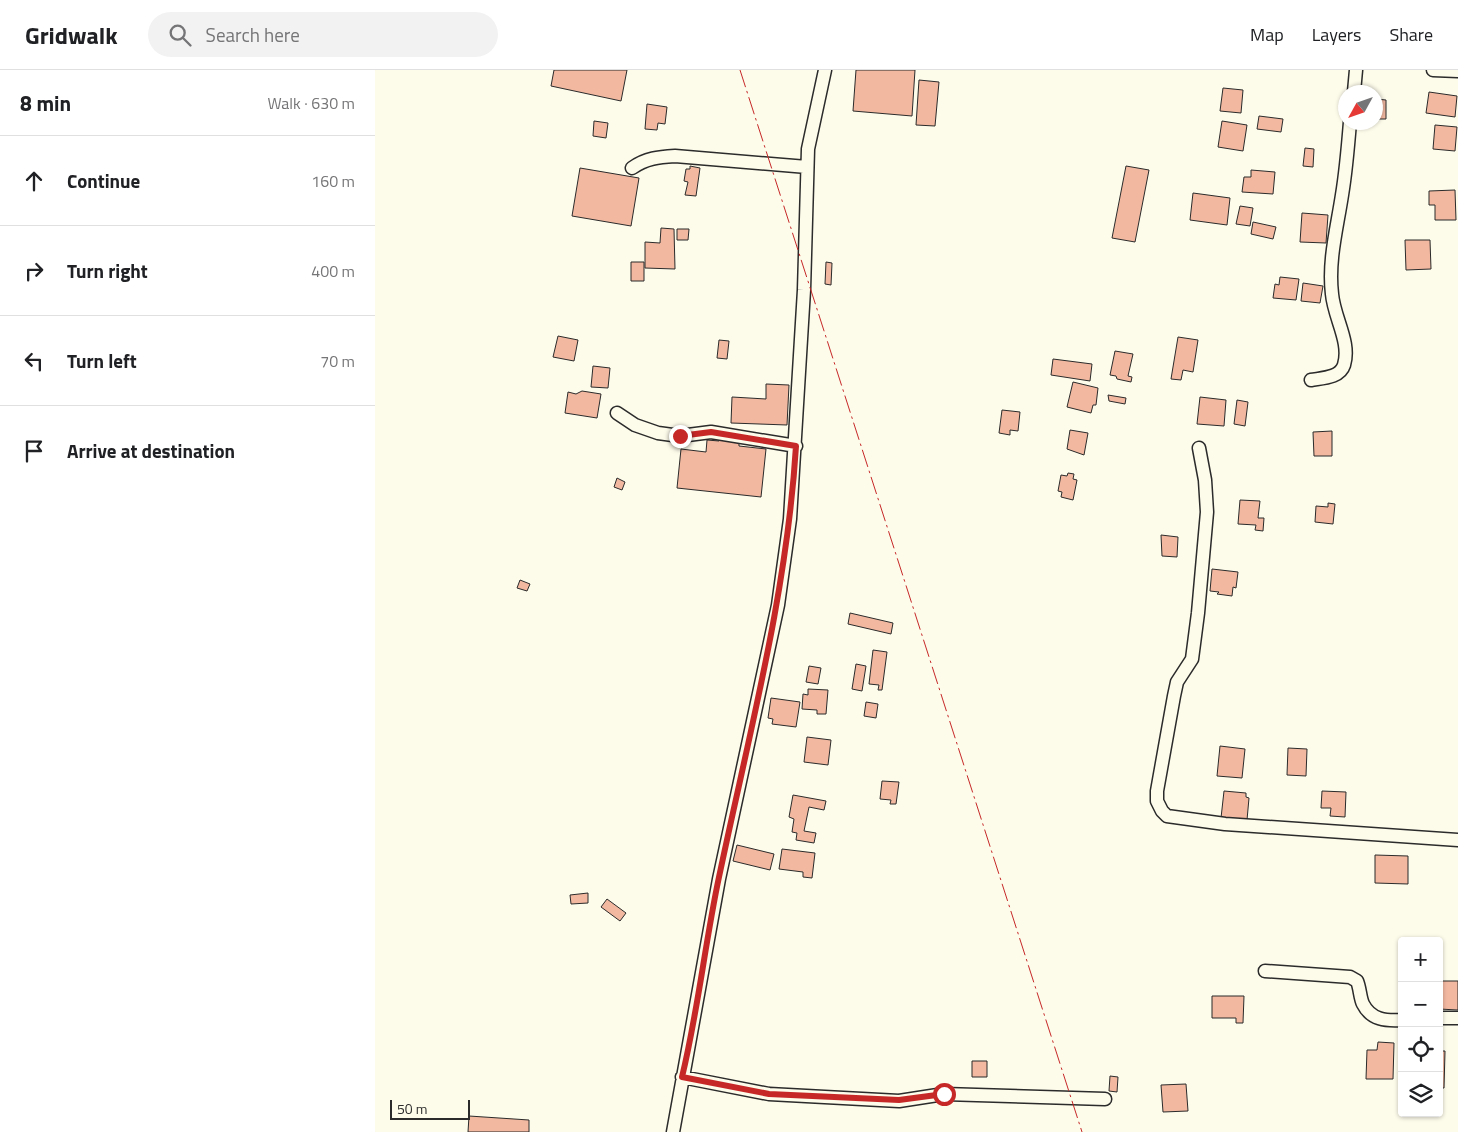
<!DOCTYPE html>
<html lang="en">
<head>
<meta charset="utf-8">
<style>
	:root { --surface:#fff; --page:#f2f2f2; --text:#202124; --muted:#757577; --line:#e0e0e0 }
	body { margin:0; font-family:"Titillium Web",sans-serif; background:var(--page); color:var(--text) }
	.controls { position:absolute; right:15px; bottom:15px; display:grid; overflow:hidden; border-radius:5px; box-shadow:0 1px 4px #0004 }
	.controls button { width:45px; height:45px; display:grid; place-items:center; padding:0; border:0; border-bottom:1px solid var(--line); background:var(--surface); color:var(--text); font:25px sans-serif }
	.compass { position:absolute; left:963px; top:15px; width:45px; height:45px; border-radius:50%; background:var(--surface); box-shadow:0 1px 4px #0004; rotate:230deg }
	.scale { position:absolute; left:15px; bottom:12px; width:80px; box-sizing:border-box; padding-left:5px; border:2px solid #2b2b2b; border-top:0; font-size:14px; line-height:18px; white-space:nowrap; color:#2b2b2b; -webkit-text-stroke:4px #fdfbea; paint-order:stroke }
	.stop { position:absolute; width:15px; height:15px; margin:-11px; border:4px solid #c62828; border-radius:50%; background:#fff }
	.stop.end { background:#c62828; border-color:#fff; box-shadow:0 1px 5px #0008 }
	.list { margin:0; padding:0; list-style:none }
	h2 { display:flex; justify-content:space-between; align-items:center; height:65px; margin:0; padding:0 20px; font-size:21px }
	h2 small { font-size:16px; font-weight:400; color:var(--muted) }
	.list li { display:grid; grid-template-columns:32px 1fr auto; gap:15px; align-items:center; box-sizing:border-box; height:90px; padding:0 20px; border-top:1px solid var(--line) }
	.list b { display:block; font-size:19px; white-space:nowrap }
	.list em { font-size:16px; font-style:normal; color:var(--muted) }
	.icon { flex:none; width:28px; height:28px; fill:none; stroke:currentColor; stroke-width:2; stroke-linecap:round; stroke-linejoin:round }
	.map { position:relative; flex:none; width:1083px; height:1062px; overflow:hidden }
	header { display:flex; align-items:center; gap:30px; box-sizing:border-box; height:70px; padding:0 25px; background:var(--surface); border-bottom:1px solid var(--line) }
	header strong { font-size:24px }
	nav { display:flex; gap:28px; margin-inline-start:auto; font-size:18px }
	.search { width:350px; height:45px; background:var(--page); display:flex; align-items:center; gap:12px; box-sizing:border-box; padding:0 18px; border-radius:28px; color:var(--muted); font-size:19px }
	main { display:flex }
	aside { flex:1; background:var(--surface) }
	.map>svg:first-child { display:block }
	.building { fill:#f2b8a0; stroke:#2b2b2b }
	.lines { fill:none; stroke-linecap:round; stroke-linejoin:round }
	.minor-casing { stroke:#2b2b2b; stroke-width:15 }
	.minor { stroke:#fdfbea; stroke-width:12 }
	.power { stroke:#c62828; stroke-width:1; stroke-dasharray:18 4 2.5 4; stroke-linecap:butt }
	.route { stroke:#c62828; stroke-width:6 }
</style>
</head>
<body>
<header>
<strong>Gridwalk</strong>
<div class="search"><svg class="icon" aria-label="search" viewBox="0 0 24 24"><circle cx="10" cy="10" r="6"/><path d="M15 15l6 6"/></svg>Search here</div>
<nav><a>Map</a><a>Layers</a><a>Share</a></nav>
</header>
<main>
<aside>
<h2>8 min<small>Walk · 630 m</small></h2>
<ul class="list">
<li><svg class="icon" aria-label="ahead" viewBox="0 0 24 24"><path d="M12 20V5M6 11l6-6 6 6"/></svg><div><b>Continue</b></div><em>160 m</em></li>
<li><svg class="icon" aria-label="right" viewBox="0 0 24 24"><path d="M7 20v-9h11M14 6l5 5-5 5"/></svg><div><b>Turn right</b></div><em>400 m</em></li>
<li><svg class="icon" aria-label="left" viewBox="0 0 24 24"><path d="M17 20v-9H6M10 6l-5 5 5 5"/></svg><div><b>Turn left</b></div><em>70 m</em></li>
<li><svg class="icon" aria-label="arrive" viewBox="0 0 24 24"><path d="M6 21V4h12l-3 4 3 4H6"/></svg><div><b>Arrive at destination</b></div></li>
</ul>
</aside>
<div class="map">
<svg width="1083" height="1062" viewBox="0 0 1083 1062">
	<rect width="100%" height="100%" fill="#fdfbea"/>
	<path class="building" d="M179,0H252L246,31L176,16Z
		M481,0H540L537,46L478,41Z
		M544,10L564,12L560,56L541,55Z
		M848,18L868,20L866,43L845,41Z
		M1054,22L1082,26L1080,47L1051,43Z
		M1001,29L1011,30V49H1001Z
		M272,34L292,37L290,54L283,53L282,60L270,59Z
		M884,46L908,49L906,62L882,59Z
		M219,51L233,53L231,68L218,66Z
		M847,51L872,55L868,81L843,77Z
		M1060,55L1082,57L1080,81L1058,79Z
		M930,78L939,79L938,97L928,96Z
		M315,96L325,98L321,126L310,125L313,112L309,111L311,99H315Z
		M751,96L774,100L760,172L737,168Z
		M205,98L264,108L256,156L197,146Z
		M876,100L900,102L898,124L867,122L869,107H876Z
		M1080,120L1081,150H1060V135H1054V121Z
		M818,123L855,128L852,155L815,150Z
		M865,136L878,138L875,156L861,154Z
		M927,143L953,145L951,173L925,172Z
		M878,152L901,157L898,169L876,164Z
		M286,158L299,159L300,199L270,198V172L285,173Z
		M302,159H314L313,170H302Z
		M1030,170H1055L1056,199L1031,200Z
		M256,192H269V211H256Z
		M451,192L457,193L456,215L450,214Z
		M905,207L924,209L921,230L898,228L900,214L904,215Z
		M928,213L948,216L945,233L926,231Z
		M183,266L203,270L199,291L178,287Z
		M803,267L823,270L818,302L808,300L806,310L796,309Z
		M344,270L354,271L352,289L342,288Z
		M740,281L758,284L753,306L757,307L756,312L742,309L741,306L735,305Z
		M678,289L717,294L715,311L676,305Z
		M218,296L235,298L233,318L216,317Z
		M698,312L723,318L721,335H718L716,343L692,337Z
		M391,314L414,315L412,355L356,353L357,327L391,329Z
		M207,321L226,324L222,348L190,343L193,322L201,324Z
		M733,325L751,328L750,334L734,331Z
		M825,327L851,330L849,356L822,354Z
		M862,330L873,332L870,356L859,354Z
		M627,340L645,342L643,361L635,360V365L624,363Z
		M695,360L713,363L709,385L692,379Z
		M957,361V386H939L938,362Z
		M346,368L364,370V376L391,379L386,427L302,418L306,379L331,382L332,370L344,371Z
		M693,403L699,404L698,409L702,410L698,430L686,427L687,422L683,421L686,405L692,406Z
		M242,408L250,412L247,420L239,417Z
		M865,430L885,431L883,448H889L888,461L880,460L881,455L863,454Z
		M953,433L960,434L958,454L940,452L941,436L953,437Z
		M786,465L803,467L802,487L787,486Z
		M837,499L863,502L861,518L858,517L857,526L842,524L844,522L835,521Z
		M145,510L155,514L152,521L142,518Z
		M475,543L518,553L516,564L473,554Z
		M498,580L512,582L507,620H503L504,615L494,614Z
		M481,594L491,596L487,621L477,619Z
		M434,596L446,598L443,614L431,612Z
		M433,619L453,620L451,644H442V640L427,639L428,624L433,625Z
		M396,628L425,632L421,657L397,654L398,649L393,648Z
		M491,632L503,634L501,648L489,646Z
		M432,667L456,670L453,695L429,692Z
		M845,676L870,679L867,708L842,706Z
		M913,678L932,679L931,706L912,705Z
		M507,711L524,712L521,734H515L516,730L505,729Z
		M849,721L871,723V727L874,728L872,750L846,748Z
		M947,721L971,722L970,747L955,746L956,738H946Z
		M418,725L451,731L449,740L434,737L429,761L441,763L439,773L421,770L422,763L417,762L419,749L414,747Z
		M362,775L399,784L395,800L358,791Z
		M407,779L440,783L437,808L428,807V802L404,799Z
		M1000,785L1033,786V814L1000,813Z
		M213,823V833L196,834L195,825Z
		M232,829L251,843L245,851L226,837Z
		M1064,911H1083V940L1064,939Z
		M837,926H869L868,953H861V948H837Z
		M1003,972L1019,973L1018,1009H991L992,980H1002Z
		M1064,981H1070L1069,1018H1064Z
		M597,991H612V1007H597Z
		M735,1006L743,1007L742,1022L734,1021Z
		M811,1014L813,1041L788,1042L786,1015Z
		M94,1046L154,1050V1062H93Z"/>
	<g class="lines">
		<defs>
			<path id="minor" d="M1058,0L1083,1
				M979,22L981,0
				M257,98C271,88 284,87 300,86L432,97
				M936,310C947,308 965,308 969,295C976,272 959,248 957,224C953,191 962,158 967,125C971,101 973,77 975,52
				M242,343L260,355L283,363L305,366L336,362L421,376
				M824,378L830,410L832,442L823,543L817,589L802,612L799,626L782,721V731L787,741L792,746L850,754L1083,770
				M890,901L975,907L982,911C985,918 985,928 988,934C996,950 1011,951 1027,950
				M1064,948H1083
				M307,1007L394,1024L524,1031L569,1024L730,1029
				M298,1062L344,809L403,535L415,449L429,220L433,79L450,0"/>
		</defs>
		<use href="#minor" class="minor-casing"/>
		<use href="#minor" class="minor"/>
		<path class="power" d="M365,0L707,1062"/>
	</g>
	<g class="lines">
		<path class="route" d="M305,366L336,362L421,376C412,523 374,664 344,807C330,873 323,941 307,1007L394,1024L524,1030L569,1024"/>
	</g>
</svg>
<div class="controls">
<button>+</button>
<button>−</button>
<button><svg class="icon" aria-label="locate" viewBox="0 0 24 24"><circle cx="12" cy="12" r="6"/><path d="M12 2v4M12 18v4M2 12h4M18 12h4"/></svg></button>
<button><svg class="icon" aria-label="layers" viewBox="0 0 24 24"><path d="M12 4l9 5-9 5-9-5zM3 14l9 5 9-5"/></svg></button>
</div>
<svg class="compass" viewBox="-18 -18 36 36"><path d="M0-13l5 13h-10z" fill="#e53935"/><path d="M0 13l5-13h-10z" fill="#757577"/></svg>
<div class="scale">50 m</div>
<div class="stop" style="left:569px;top:1024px"></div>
<div class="stop end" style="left:305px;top:366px"></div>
</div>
</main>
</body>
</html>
